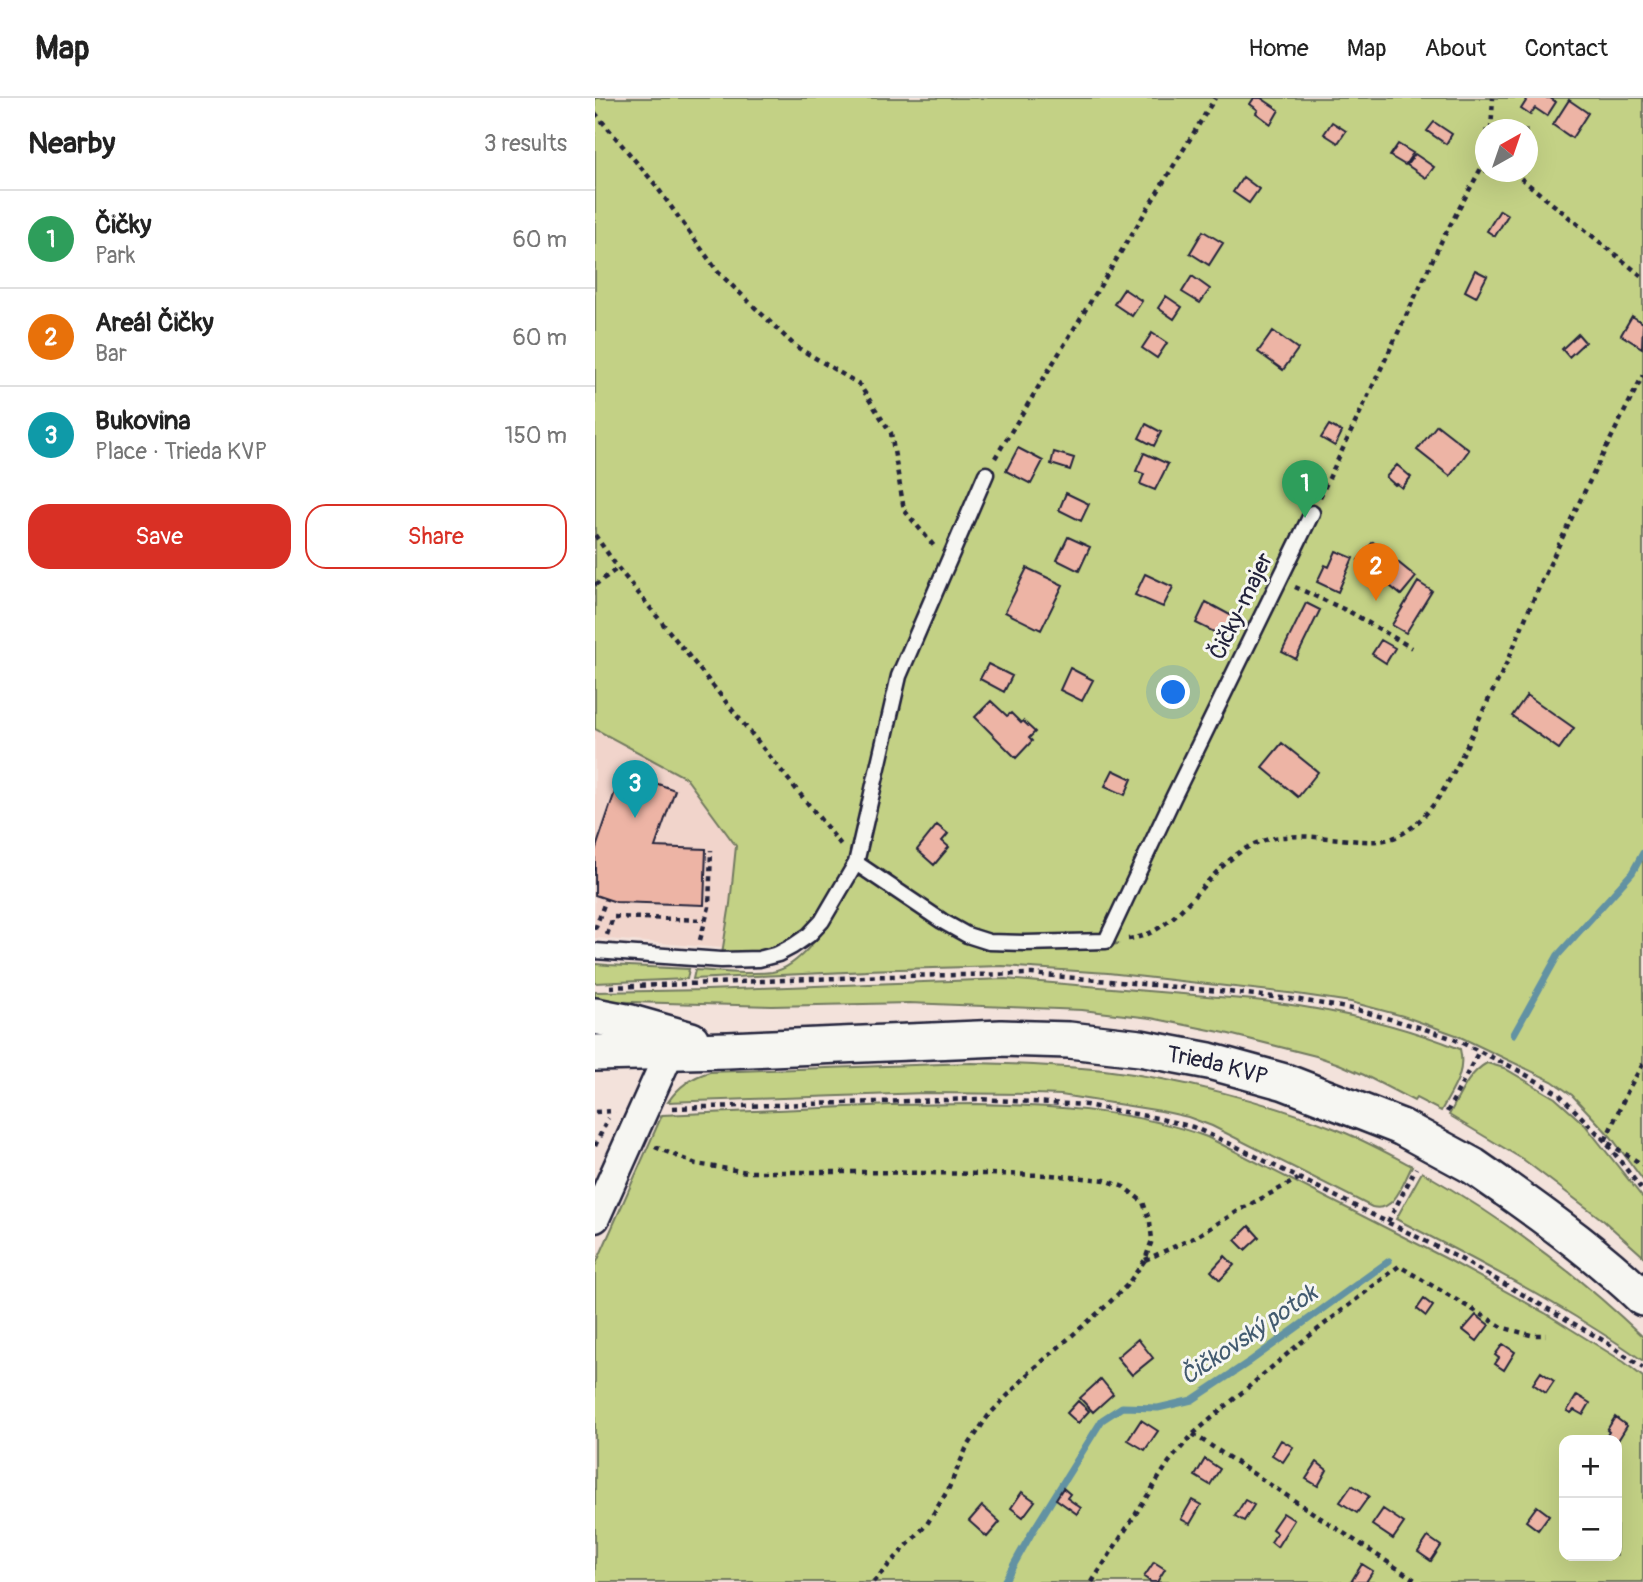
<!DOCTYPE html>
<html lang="en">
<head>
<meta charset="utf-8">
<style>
	:root { --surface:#fff; --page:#f2f2f2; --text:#222; --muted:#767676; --line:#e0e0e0; --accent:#d93025 }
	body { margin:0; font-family:Pangolin,sans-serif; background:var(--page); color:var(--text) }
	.controls { position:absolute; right:21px; bottom:21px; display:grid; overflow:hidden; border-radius:14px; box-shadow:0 7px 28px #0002 }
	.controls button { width:63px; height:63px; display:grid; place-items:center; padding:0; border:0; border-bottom:2px solid var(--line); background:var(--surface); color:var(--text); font:35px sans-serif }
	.compass { position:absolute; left:880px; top:21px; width:63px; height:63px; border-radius:50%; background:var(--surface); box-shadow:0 7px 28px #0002; rotate:40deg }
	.you { position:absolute; left:579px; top:595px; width:24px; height:24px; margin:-18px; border:5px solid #fff; border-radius:50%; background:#1a73e8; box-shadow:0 0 0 10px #1a73e833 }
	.badge { display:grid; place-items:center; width:46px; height:46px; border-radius:50%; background:var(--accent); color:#fff; font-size:23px; font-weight:700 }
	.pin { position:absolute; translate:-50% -58px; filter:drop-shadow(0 2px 4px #0008) }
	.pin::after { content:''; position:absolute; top:37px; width:24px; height:21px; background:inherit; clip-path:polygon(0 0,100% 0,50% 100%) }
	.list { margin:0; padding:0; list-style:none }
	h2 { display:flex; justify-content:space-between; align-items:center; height:91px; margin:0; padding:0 28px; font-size:30px }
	h2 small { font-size:23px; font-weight:400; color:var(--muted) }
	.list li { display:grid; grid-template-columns:46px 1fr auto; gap:21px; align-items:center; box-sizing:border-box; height:98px; padding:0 28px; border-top:2px solid var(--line) }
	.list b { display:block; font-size:26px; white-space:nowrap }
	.list p { margin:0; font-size:23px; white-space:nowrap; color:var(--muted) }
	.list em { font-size:23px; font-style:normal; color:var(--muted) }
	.actions { display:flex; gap:14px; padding:21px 28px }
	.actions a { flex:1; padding:16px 0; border:2px solid var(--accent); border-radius:21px; text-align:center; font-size:24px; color:var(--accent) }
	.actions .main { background:var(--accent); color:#fff }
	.map { position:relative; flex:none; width:1048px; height:1484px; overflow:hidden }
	header { display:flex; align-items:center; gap:42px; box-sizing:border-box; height:98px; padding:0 35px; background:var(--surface); border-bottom:2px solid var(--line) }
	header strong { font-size:33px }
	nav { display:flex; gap:38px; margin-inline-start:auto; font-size:24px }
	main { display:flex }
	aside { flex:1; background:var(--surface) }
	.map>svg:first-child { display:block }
	.built { fill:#f1d4cb }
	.green { fill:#c3d185; stroke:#727a60; stroke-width:2; fill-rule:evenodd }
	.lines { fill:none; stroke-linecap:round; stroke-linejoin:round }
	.stream { stroke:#6292a3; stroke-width:7 }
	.building { fill:#edb4a5; stroke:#22223b; stroke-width:2 }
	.service-casing { stroke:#22223b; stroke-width:19 }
	.minor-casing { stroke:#22223b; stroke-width:33 }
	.tertiary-casing { stroke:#22223b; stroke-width:40 }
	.path { stroke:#22223b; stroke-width:4.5; stroke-dasharray:5 5; stroke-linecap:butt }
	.service { stroke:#f6f6f2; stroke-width:14 }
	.minor { stroke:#f6f6f2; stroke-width:28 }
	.tertiary { stroke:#f6f6f2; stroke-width:35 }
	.tertiary-bridge-casing { stroke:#22223b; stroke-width:40; stroke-linecap:butt }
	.tertiary-bridge { stroke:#f6f6f2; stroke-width:35 }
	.labels { text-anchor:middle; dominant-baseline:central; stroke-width:6; stroke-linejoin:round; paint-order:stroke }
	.street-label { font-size:23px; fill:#22223b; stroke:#f6f6f2 }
	.water-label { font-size:24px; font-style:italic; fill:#425a6f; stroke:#f6f6f2 }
</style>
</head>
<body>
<header>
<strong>Map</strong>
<nav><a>Home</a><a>Map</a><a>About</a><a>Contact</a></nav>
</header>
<main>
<aside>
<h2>Nearby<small>3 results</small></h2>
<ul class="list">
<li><span class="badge" style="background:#2e9e5b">1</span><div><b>Čičky</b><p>Park</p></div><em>60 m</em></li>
<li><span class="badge" style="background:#e8710a">2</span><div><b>Areál Čičky</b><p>Bar</p></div><em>60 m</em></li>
<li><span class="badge" style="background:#0f9aa8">3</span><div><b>Bukovina</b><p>Place · Trieda KVP</p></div><em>150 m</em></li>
</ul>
<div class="actions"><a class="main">Save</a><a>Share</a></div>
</aside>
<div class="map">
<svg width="1048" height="1484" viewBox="0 0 1048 1484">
	<rect width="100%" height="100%" fill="#f3e2db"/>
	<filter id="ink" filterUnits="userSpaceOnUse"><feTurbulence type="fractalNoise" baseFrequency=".0143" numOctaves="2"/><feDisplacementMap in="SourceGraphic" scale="14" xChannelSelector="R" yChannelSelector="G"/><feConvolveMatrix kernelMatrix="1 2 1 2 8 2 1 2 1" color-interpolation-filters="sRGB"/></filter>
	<g filter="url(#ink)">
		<path class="built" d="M0,631L91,680L141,748L135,806L128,850L0,840Z"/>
		<path class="green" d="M0,0H1048V1082L1016,1039L977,997L957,983L861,937L808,918L756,904L702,896L513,875L407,868L271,872L272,873L98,881L100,872C125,873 152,877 177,874C212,869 249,802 264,774L343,827L370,842L392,848L481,850L524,846L511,843L430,845L394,844L372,837L347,823L261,765C238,805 216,853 164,861C152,863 139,862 126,862L135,806L141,748L91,680L0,631ZM890,32H932V74H890Z
			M0,866L13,867L94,871L92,881L0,885Z
			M410,881L659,902C730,910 799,924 865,951C871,976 857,992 846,1013L821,1000L819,1003L769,977L744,966L721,958L630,935L556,920L521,916L487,912L314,905L177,908L0,903V894L112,892Z
			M377,965C421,966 465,968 509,972C585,981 670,1003 741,1031C767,1041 792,1055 817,1068C808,1085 800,1115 777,1109L617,1028L593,1019L566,1013L466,997L439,996L330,995L73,1004C83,989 96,979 115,974Z
			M892,965L909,970L960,1000L990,1027L1048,1100V1158L1009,1123L929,1062L854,1017C864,999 873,975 892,965Z
			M381,1006C459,1008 539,1012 612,1039L854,1162L950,1215L1029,1264L1048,1279V1484H0V1168L67,1017L297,1007ZM969,1342H1022V1458H969Z
			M827,1074C908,1120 980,1174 1048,1239V1263C1027,1247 1003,1233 981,1219C922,1183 862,1152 801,1121Z"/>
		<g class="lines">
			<path class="stream" d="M919,936L963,857L1037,775L1048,755
				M409,1484L436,1436L507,1322L527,1309L563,1310L597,1302L654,1264L794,1163"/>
		</g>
		<path class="building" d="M659,0H666L684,12L676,26L661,15L663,12L655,6Z
			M933,0H955L961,4L952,18L940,10L935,17L926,11Z
			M974,2L993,15L977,40L958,27Z
			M737,24L751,33L743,45L729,36Z
			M839,24L857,36L851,46L832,33Z
			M803,46L818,55L810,67L795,58Z
			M820,56L839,69L831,80L812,67Z
			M648,79L664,91L654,105L638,94Z
			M905,112L913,117L900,138L892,133Z
			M608,133L628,145L614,167L595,155Z
			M880,172L892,178L881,199L870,193Z
			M597,178L615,191L605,205L587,194Z
			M529,191L547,203L537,218L519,206Z
			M571,198L587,209L579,221L563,210Z
			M1037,218L1048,225L1047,250L1026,237Z
			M678,233L703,251L688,272L663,254Z
			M557,235L572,245L562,260L547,250Z
			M983,236L990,244L974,259L967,251Z
			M551,326L566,334L559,348L544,340Z
			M734,327L747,334L740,348L726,340Z
			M842,327L874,352L855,378L822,352Z
			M423,350L448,363L436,386L411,373Z
			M459,354L479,360L475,372L456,366Z
			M549,355L573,366L560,392L545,386L549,376L541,373Z
			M802,367L816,379L807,390L802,386L800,387L791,379Z
			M471,395L494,406L486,423L464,412Z
			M473,439L495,449L484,473L462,462Z
			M778,444L821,479L806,497L763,462Z
			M741,453L758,460L743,494L722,484L730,467L734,469Z
			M432,470L468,487L446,532L410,514Z
			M550,476L578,489L568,509L540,497Z
			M823,484L837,493L811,535L797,527Z
			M611,504L637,518L627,538L601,525Z
			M711,505L725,512L701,561L687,554Z
			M786,542L800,550L791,565L777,556Z
			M393,566L417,578L409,594L385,581Z
			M475,570L498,582L487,603L465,592Z
			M932,597L979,630L964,651L917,618Z
			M396,603L412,618L416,615L426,625L428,623L440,634L434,640L437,643L421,660L380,619Z
			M687,645L723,674L703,699L667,669Z
			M518,672L537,681L530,697L510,688Z
			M27,673L80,692L60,749L111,751L109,807L21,804L0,797V753Z
			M342,727L353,736L347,743L354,749L339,767L322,752Z
			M654,1128L664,1139L650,1152L640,1142Z
			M630,1158L639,1167L625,1182L616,1173Z
			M829,1201L838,1208L831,1218L822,1211Z
			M881,1217L894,1227L882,1243L868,1232Z
			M543,1241L558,1260L537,1277L522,1259Z
			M908,1246L920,1254L909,1272L900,1266L904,1260L900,1257Z
			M946,1274L959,1283L951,1295L938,1286Z
			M506,1281L518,1296L498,1314L485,1300Z
			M982,1297L995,1305L988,1317L979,1312L976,1315L972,1313Z
			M483,1303L494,1313L483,1325L472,1315Z
			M1020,1319L1032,1328L1022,1344V1342L1012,1337L1014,1334L1012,1332Z
			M546,1322L563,1333L550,1352L533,1342Z
			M686,1342L698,1349L688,1364L677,1357Z
			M610,1361L625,1371L615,1387L600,1378Z
			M722,1364L732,1372L723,1388L711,1381Z
			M757,1387L774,1398L762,1415L745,1404Z
			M468,1390L475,1396L472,1400L486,1410L482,1416L461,1401Z
			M427,1394L440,1403L428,1419L416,1410Z
			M597,1402L606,1407L595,1426L586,1421Z
			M650,1402L659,1407L649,1423L640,1418Z
			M387,1408L405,1424L392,1439L374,1423Z
			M942,1408L954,1417L943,1432L931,1423Z
			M788,1411L809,1425L798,1441L777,1427Z
			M688,1415L699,1422L682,1449L676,1444L682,1435L677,1431Z
			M833,1439L846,1448L836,1463L823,1454Z
			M559,1464L570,1471L562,1484H556L549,1479Z
			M767,1466L778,1473L771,1484H756Z"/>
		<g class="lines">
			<defs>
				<path id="service" d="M261,765L347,823L372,837L394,844L430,845L511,843L578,700L717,415
					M0,853L126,862L164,861L183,856L198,848L214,837L227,823L261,765L304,578L391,376"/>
				<path id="minor" d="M0,1120L75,953"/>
				<g id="tertiary">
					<path d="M0,918L36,925L96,942"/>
					<path id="s1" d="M0,955L133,952L406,940L474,942L545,950L614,963L690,984L806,1029"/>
					<path d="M911,1091C959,1125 1005,1159 1048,1200"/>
				</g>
			</defs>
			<use href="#service" class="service-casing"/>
			<use href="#minor" class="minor-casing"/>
			<use href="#tertiary" class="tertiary-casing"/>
			<path class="path" d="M0,15L59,85L123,174L200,248L264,286L296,335L309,412L339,448
				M896,32L898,0
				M918,74L1048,179
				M400,360L620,0
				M725,399L847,142L890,63
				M0,437L23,470L247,748
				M0,487L23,470
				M700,489L755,514L817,550
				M0,831L11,801
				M12,837L18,819L110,822
				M533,841C585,836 610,770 657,747C683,734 718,739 746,741C764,743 786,746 803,738C844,718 867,656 886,617C896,596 907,576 916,555C925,534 933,512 943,492C976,419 1012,348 1048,277
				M105,842L114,809L116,752
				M15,889L294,878L437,876L624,893L705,902L763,912L830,931L859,941L921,971L964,996L1010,1043L1048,1093
				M1048,966L1034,990L1010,1043L1048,1067
				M78,1010L383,1001L491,1007L562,1020L598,1029L640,1048L862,1159L1011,1244L1048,1270
				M0,1014L20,1013
				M852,1014L884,953
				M0,1048L13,1020
				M60,1049L101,1066L153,1074H268L455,1077L510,1082L529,1089L548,1104L555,1124L557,1142L550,1162L532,1187L511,1208L435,1274L393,1318L371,1351L353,1392L332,1426L278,1484
				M793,1124L821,1070
				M550,1162L598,1140L650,1109L703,1081
				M598,1336L823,1484
				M497,1484L574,1364L598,1336L704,1246L804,1168L909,1230L936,1237H951"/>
			<use href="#service" class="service"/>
			<use href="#minor" class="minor"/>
			<use href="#tertiary" class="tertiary"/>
			<defs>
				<path id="tertiary-bridge" d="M806,1029L878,1068L911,1091"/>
			</defs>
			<use href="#tertiary-bridge" class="tertiary-bridge-casing"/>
			<use href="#tertiary-bridge" class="tertiary-bridge"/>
		</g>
	</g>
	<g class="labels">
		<g class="street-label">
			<text transform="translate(646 508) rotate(-64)">Čičky-majer</text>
			<text stroke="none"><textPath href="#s1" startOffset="625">Trieda KVP</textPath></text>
		</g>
		<g class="water-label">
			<text transform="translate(654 1237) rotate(-34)">Čičkovský potok</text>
		</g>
	</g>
</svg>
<div class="controls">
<button>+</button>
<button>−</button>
</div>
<svg class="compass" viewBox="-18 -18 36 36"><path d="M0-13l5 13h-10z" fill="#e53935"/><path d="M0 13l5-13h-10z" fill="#767676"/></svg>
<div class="you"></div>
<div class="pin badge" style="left:710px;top:420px;background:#2e9e5b">1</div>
<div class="pin badge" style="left:781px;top:503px;background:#e8710a">2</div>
<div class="pin badge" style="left:40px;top:720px;background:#0f9aa8">3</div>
</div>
</main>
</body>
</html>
